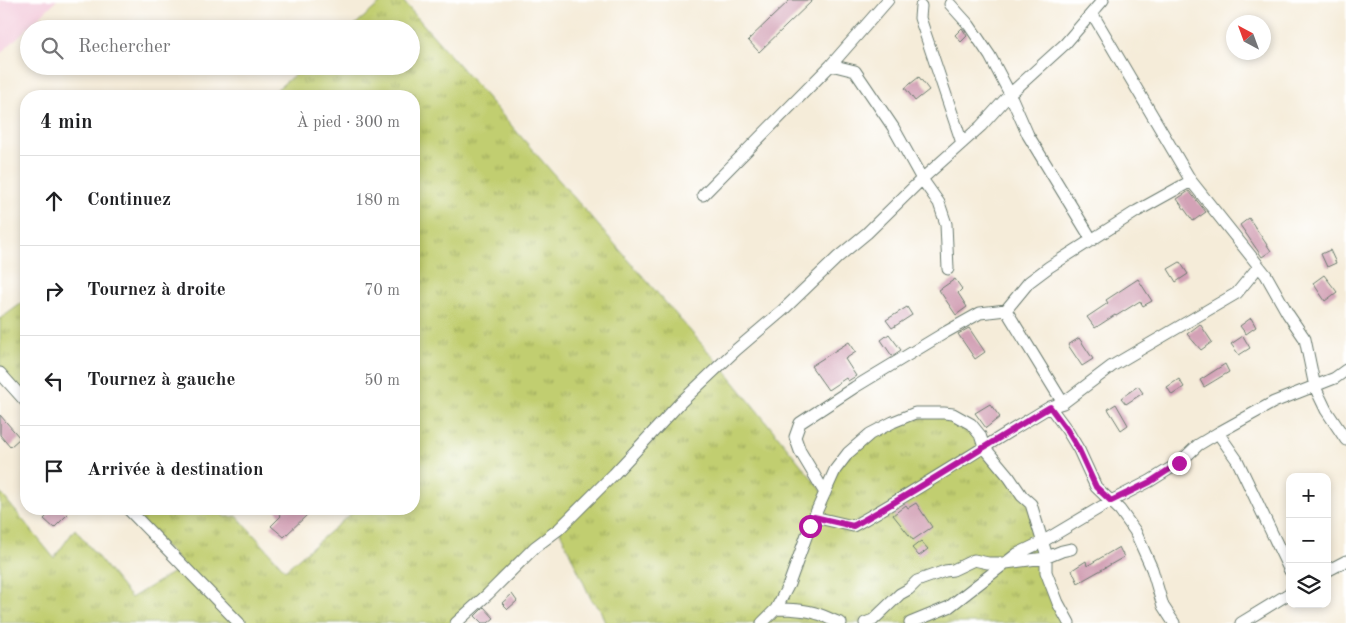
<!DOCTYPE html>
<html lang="fr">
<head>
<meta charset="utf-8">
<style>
	:root { --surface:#fff; --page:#f2f2f2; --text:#202124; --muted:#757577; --line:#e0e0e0 }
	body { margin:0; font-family:"Old Standard TT",serif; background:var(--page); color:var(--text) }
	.controls { position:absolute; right:15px; bottom:15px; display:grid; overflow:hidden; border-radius:10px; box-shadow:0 2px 8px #0003 }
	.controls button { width:45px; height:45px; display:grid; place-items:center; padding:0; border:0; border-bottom:1px solid var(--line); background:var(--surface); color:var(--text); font:25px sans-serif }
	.compass { position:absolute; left:1226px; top:15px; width:45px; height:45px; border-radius:50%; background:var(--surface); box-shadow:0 2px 8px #0003; rotate:319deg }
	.stop { position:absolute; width:15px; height:15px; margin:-11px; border:4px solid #b5179e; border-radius:50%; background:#fff }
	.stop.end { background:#b5179e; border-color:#fff; box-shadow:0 1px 5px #0008 }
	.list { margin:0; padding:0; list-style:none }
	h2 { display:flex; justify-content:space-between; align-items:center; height:65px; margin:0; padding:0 20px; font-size:21px }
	h2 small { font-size:16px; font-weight:400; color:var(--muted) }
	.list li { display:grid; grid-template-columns:32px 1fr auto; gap:15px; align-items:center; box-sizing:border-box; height:90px; padding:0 20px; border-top:1px solid var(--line) }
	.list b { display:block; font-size:19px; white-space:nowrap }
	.list em { font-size:16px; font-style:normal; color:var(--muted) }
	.icon { flex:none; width:28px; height:28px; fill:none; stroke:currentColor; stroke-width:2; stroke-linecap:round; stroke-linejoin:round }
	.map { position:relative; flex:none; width:1346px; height:623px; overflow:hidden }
	.search { position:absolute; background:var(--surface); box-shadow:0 2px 8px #0003; left:20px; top:20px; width:400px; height:55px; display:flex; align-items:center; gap:12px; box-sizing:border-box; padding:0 18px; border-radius:28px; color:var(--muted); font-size:19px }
	.panel { position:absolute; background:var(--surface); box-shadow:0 2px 8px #0003; left:20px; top:90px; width:400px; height:425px; border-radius:20px }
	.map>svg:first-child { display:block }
	.built { fill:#f4cfde }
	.grass { fill:url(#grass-tufts); stroke:#708652 }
	.building { fill:#d3a2b6 }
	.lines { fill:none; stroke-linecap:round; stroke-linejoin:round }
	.minor-casing { stroke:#6a7a6e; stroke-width:13 }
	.minor { stroke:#fff; stroke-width:11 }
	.route { stroke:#b5179e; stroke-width:6 }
</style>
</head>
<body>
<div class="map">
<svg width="1346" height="623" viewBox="0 0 1346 623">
	<defs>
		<pattern id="grass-tufts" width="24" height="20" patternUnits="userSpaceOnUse" patternTransform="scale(1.25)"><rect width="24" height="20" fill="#c1ce70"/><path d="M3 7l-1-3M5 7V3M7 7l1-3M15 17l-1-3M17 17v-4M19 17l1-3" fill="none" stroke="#9ca85d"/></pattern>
	</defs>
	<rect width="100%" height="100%" fill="#fff"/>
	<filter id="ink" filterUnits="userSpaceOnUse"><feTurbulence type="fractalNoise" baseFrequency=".02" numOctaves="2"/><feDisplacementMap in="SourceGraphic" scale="10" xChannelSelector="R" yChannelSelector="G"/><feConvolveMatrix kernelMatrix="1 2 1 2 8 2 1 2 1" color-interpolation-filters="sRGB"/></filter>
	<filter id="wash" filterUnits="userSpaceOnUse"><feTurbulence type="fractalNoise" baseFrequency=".0096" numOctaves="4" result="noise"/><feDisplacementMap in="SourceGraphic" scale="20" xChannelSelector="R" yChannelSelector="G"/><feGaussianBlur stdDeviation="1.12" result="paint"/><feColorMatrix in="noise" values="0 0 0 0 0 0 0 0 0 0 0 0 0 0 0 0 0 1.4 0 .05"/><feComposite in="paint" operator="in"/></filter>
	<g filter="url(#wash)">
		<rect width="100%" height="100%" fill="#f5ecd9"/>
		<path class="built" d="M0,0H57L0,54Z"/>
		<path class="grass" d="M384,0H402L720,365L824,493L844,458L893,422L944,413L971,424L1031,504L1046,572L1069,623H605L600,609L591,599L559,529L456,623H0V492L54,558L75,529L131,598L184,566L130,509H216L225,517L237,516L285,570L354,511L353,509H414V96H269L305,66H411V29H350Z
			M26,300V399L0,372V319Z"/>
		<g id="blocks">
			<path class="building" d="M790,0H813L759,52L748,40Z
				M962,28L967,36L961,42L955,35Z
				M919,77L929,90L915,101L905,88Z
				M1189,191L1206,212L1193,221L1177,199Z
				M1249,218L1271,251L1262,257L1240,225Z
				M1330,250L1336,263L1327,267L1321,254Z
				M1180,262L1188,274L1176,282L1168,269Z
				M1324,275L1337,292L1325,301L1313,283Z
				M955,279L962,289L958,293L967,307L956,315L939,290Z
				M1138,279L1152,301L1143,306L1140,301L1116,316L1115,315L1095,328L1087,317L1108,303L1106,300Z
				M907,307L912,315L892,328L886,320Z
				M1251,318L1256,327L1246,334L1240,326Z
				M1200,324L1212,342L1201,350L1187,334Z
				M969,328L985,352L975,359L958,334Z
				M889,334L901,350L892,356L881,340Z
				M1243,336L1250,348L1239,355L1231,344Z
				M1079,338L1093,359L1082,366L1068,345Z
				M849,342L856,352L845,359L856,376L848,381L846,378L828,390L811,366Z
				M1225,364L1229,372L1204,387L1200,380Z
				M1179,379L1184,387L1172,395L1167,387Z
				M1138,386L1143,393L1126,404L1121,398Z
				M990,404L1000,417L986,428L975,413Z
				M1116,404L1128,425L1121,430L1108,409Z
				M0,415L20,438L10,447L0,435Z
				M916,503L932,527L913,540L893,515L906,505L908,508Z
				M54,509H63L68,514L54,528L44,519Z
				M275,509H304L308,514L284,537L271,526L281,516Z
				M921,541L928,549L919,556L912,548Z
				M1119,547L1124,557L1078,583L1072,570L1086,561L1087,566Z
				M512,594L517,601L508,609L502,603Z
				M484,607L494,618L488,623H482L475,616Z"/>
		</g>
	</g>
	<g filter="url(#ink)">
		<use href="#blocks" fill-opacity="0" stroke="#6a7a6e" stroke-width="1"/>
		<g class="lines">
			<defs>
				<path id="minor" d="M950,4L969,25L990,56L1010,94L1028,135L1092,240
					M921,6L920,18L962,143
					M1092,13L1191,181L1266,275L1288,314L1305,339L1315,387L1326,410L1346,440
					M831,65L855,71L893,127L922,179L939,203L946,224L948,269
					M703,195L831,65L888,0
					M1006,310L1063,403
					M0,373L26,402
					M1218,433L1237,460L1290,571
					M825,493L800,451L795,437L800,423L855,387L946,332L980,313L1006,310L1029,282L1049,267L1137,211L1191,181
					M128,509L239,623
					M814,517L853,526C920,489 984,446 1050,407
					M1327,571L1346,561
					M776,609C789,609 805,609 818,614C826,616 832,621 841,623
					M456,623L488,594L535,547L559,529L614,474L681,402L736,350L783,310L838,257L867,233L922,179L981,126L1010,94L1065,44L1103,0
					M762,623L776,609L789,584L810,526L835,470L848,453L870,434L893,422L915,413H944L953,414L971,424L980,435L984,447L1009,477L1022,496L1031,504L1046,553V572L1058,603L1069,623
					M865,623L873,620L900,594L909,589L917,581L945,571L953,570L974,560L988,563H1006L1045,558L1062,551L1071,549
					M910,623L949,607L1017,554L1042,542L1111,501L1150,481L1179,463L1198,445L1218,433L1274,402L1335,378L1346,370
					M1174,623L1163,606L1152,569L1135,531L1120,510L1096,487L1079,450L1067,430L1050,407L1063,403L1112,366L1237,293L1259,266
					M1241,623L1290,593"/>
			</defs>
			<use href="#minor" class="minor-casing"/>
			<use href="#minor" class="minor"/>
		</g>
	</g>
	<g class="lines" filter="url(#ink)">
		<path class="route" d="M810,526L814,517L853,526C920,489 984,446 1050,407L1067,430L1079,450L1096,487L1111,501L1150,482L1179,463"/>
	</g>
</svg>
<div class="controls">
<button>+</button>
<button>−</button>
<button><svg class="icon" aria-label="layers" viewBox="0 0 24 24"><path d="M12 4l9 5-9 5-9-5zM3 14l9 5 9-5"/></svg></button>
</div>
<svg class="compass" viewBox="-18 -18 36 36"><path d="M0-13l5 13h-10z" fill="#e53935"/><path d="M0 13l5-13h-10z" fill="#757577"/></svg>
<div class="stop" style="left:810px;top:526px"></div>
<div class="stop end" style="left:1179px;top:463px"></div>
<div class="search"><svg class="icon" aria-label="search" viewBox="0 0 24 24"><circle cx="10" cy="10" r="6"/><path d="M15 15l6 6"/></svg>Rechercher</div>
<section class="panel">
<h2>4 min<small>À pied · 300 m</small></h2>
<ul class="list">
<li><svg class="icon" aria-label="ahead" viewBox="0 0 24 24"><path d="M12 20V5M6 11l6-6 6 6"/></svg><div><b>Continuez</b></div><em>180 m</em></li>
<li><svg class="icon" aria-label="right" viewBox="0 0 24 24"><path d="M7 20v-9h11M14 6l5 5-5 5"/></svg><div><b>Tournez à droite</b></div><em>70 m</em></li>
<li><svg class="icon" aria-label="left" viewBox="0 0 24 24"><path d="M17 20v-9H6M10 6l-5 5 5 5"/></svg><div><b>Tournez à gauche</b></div><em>50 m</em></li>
<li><svg class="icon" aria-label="arrive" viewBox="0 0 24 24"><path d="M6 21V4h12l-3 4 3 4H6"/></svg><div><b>Arrivée à destination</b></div></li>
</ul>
</section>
</div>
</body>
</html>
